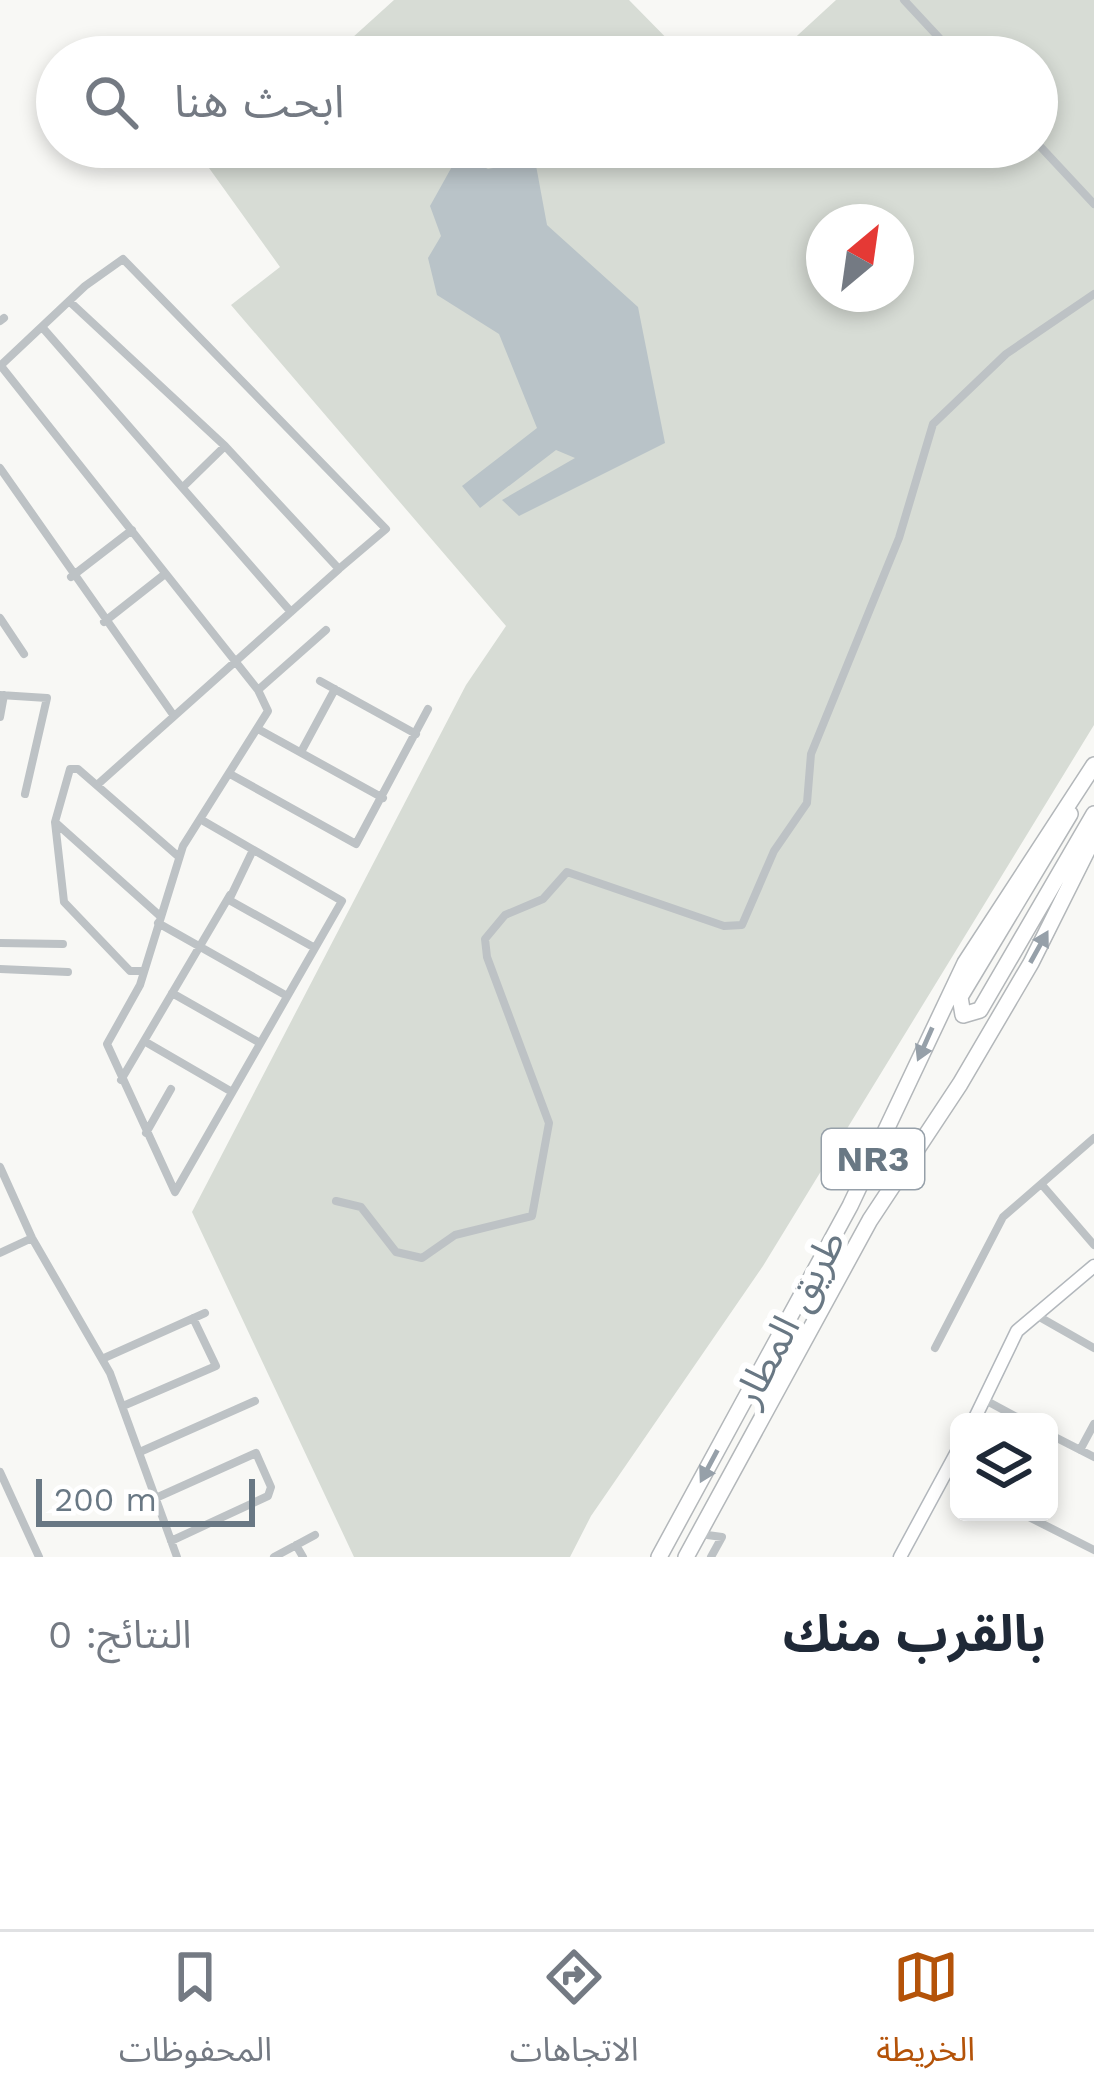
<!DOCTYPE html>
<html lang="ar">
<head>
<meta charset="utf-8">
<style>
	:root { --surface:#fff; --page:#f2f2f3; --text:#1f2937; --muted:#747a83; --line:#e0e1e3; --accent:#b45309 }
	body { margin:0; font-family:"Work Sans","Noto Sans Arabic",sans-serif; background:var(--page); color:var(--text); direction:rtl }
	.controls { position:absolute; right:36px; bottom:36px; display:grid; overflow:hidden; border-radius:18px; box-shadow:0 6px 18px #0003 }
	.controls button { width:108px; height:108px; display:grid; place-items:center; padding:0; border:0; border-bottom:3px solid var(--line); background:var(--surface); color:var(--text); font:60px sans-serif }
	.compass { position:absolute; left:806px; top:204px; width:108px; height:108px; border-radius:50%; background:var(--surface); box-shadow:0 6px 18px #0003; rotate:29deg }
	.scale { position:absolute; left:36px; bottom:30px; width:219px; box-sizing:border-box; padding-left:12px; border:6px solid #697884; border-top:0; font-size:33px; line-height:42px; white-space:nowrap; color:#697884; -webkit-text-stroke:9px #fff; paint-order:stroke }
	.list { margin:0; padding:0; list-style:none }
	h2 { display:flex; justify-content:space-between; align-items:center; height:156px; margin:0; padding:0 48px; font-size:51px }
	h2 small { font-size:39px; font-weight:400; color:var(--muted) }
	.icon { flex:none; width:66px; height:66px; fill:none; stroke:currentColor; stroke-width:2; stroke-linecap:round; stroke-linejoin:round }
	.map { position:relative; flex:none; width:1094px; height:1557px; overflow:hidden; direction:ltr }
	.search { position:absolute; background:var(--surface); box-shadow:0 6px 18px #0003; left:36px; right:36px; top:36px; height:132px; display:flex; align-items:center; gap:30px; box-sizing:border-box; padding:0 42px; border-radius:66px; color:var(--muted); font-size:45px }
	.sheet { height:372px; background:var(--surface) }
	nav { display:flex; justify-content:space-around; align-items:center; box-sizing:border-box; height:168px; border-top:3px solid var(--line); background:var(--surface); font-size:33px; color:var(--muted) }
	nav a { display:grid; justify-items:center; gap:6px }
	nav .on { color:var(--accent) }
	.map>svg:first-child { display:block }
	.green { fill:#d7dcd5; fill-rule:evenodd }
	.water { fill:#b9c3c8 }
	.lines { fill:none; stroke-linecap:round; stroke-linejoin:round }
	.secondary-casing { stroke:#b2b7bc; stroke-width:15 }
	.highway-casing { stroke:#b3b7ba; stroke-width:18 }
	.street { stroke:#bdc2c5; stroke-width:8 }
	.secondary { stroke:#fff; stroke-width:12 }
	.highway { stroke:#fff; stroke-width:15 }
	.oneway { fill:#96a0a9 }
	.labels { text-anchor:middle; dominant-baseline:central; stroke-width:12; stroke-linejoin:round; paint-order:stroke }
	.shield { fill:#fff; stroke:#96a0a9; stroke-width:3 }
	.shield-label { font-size:36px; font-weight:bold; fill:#697884 }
	.street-label { font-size:39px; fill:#697884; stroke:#fff }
</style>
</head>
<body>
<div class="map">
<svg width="1094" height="1557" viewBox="0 0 1094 1557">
	<rect width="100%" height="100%" fill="#f8f8f5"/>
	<path class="green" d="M394,0H629L685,57H331Z
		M836,0H1094V725L763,1266L591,1516L570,1557H354L192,1212L466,685L506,626L231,305L280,267L209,168L232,147H1037V57H774ZM824,222H896V294H824Z"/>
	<path class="water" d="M459,154L488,169L535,160L547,225L638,307L665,443L519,516L502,500L575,458L556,450L480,508L462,486L537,428L499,334L437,295L428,258L441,236L430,206Z"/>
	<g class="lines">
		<defs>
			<path id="secondary" d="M973,1422L1017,1331L1094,1266
				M900,1557L959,1448"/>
			<path id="highway" d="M1070,814L960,997L963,1015L980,1010L1094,814
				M659,1557L850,1206L965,963L1094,765
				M686,1557L870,1220L960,1084L1031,963L1094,837"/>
		</defs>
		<use href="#secondary" class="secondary-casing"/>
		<use href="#highway" class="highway-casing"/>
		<path class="street" d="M904,0L957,57
			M1037,143L1094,204
			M69,301L225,446L339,569L97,785
			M0,321L4,318
			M42,327L291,612
			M0,366L85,286L123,259L386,529L340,568
			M1,366L258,690L268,711L183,846L140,985L107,1044L175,1192L342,901L200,819
			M0,468L174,716
			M183,487L225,446
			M71,577L132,530
			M0,618L24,654
			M104,622L165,574
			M320,681L416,734
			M258,690L326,630
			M0,695L47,698L25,794
			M0,717L4,695
			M258,729L383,798
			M301,752L335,689
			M230,774L356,844L428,709
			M56,823L160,916
			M253,850L229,900L315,948
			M158,923L287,996
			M0,943L63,944
			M0,969L68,972
			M142,971H130L64,902L55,822L70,769H78L179,857
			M172,993L260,1043
			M144,1041L232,1092
			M121,1080L230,895
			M146,1133L171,1089
			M0,1167L32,1238L110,1373L177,1557
			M1043,1186L1094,1245
			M336,1201L361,1207L396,1252L422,1258L455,1235L532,1216L549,1123L487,957L485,939L505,915L543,899L567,872L724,926L742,925L774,851L807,803L811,754L899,538L933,424L1006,354L1094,294
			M0,1253L32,1238
			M1036,1315L1094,1348
			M935,1348L1003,1217L1094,1138
			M102,1359L205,1313
			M985,1400L1026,1422
			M123,1406L216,1366L193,1318
			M1049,1434L1094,1457
			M1080,1450L1094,1424
			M142,1451L255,1401
			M0,1472L39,1557
			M158,1497L256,1453L271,1487L268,1496L171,1541
			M1019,1512L1094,1550
			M700,1534L722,1537L711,1557
			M296,1545L303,1557
			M274,1557L315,1535"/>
		<use href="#secondary" class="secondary"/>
		<use href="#highway" class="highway"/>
	</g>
	<defs><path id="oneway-solid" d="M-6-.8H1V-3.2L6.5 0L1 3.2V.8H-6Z" transform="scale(3)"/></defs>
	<g class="oneway">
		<use href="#oneway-solid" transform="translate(1039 947) rotate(-61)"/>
		<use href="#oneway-solid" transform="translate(925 1044) rotate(114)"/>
		<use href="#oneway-solid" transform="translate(709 1466) rotate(118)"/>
	</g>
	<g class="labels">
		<rect class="shield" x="822" y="1129" width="102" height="60" rx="9"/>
		<g class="shield-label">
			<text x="873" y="1159">NR3</text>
		</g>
		<g class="street-label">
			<text transform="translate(789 1318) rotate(-62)">طريق المطار</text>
		</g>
	</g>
</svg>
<div class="controls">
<button><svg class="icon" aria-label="layers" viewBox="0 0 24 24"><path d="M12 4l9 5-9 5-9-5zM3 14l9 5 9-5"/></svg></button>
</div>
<svg class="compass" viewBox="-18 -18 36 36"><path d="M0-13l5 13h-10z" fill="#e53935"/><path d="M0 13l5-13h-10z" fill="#747a83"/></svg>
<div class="scale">200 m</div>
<div class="search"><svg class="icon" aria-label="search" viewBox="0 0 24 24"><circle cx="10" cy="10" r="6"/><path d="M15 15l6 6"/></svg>ابحث هنا</div>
</div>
<section class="sheet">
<h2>بالقرب منك<small>النتائج: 0</small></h2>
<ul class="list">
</ul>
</section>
<nav>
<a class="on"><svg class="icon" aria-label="map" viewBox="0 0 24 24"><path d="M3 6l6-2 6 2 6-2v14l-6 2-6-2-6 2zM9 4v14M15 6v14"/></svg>الخريطة</a>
<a><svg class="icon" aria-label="directions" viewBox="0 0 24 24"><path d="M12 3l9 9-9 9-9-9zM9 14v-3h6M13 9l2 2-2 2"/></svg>الاتجاهات</a>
<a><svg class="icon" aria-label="saved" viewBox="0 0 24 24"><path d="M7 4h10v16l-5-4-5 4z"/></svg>المحفوظات</a>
</nav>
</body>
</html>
